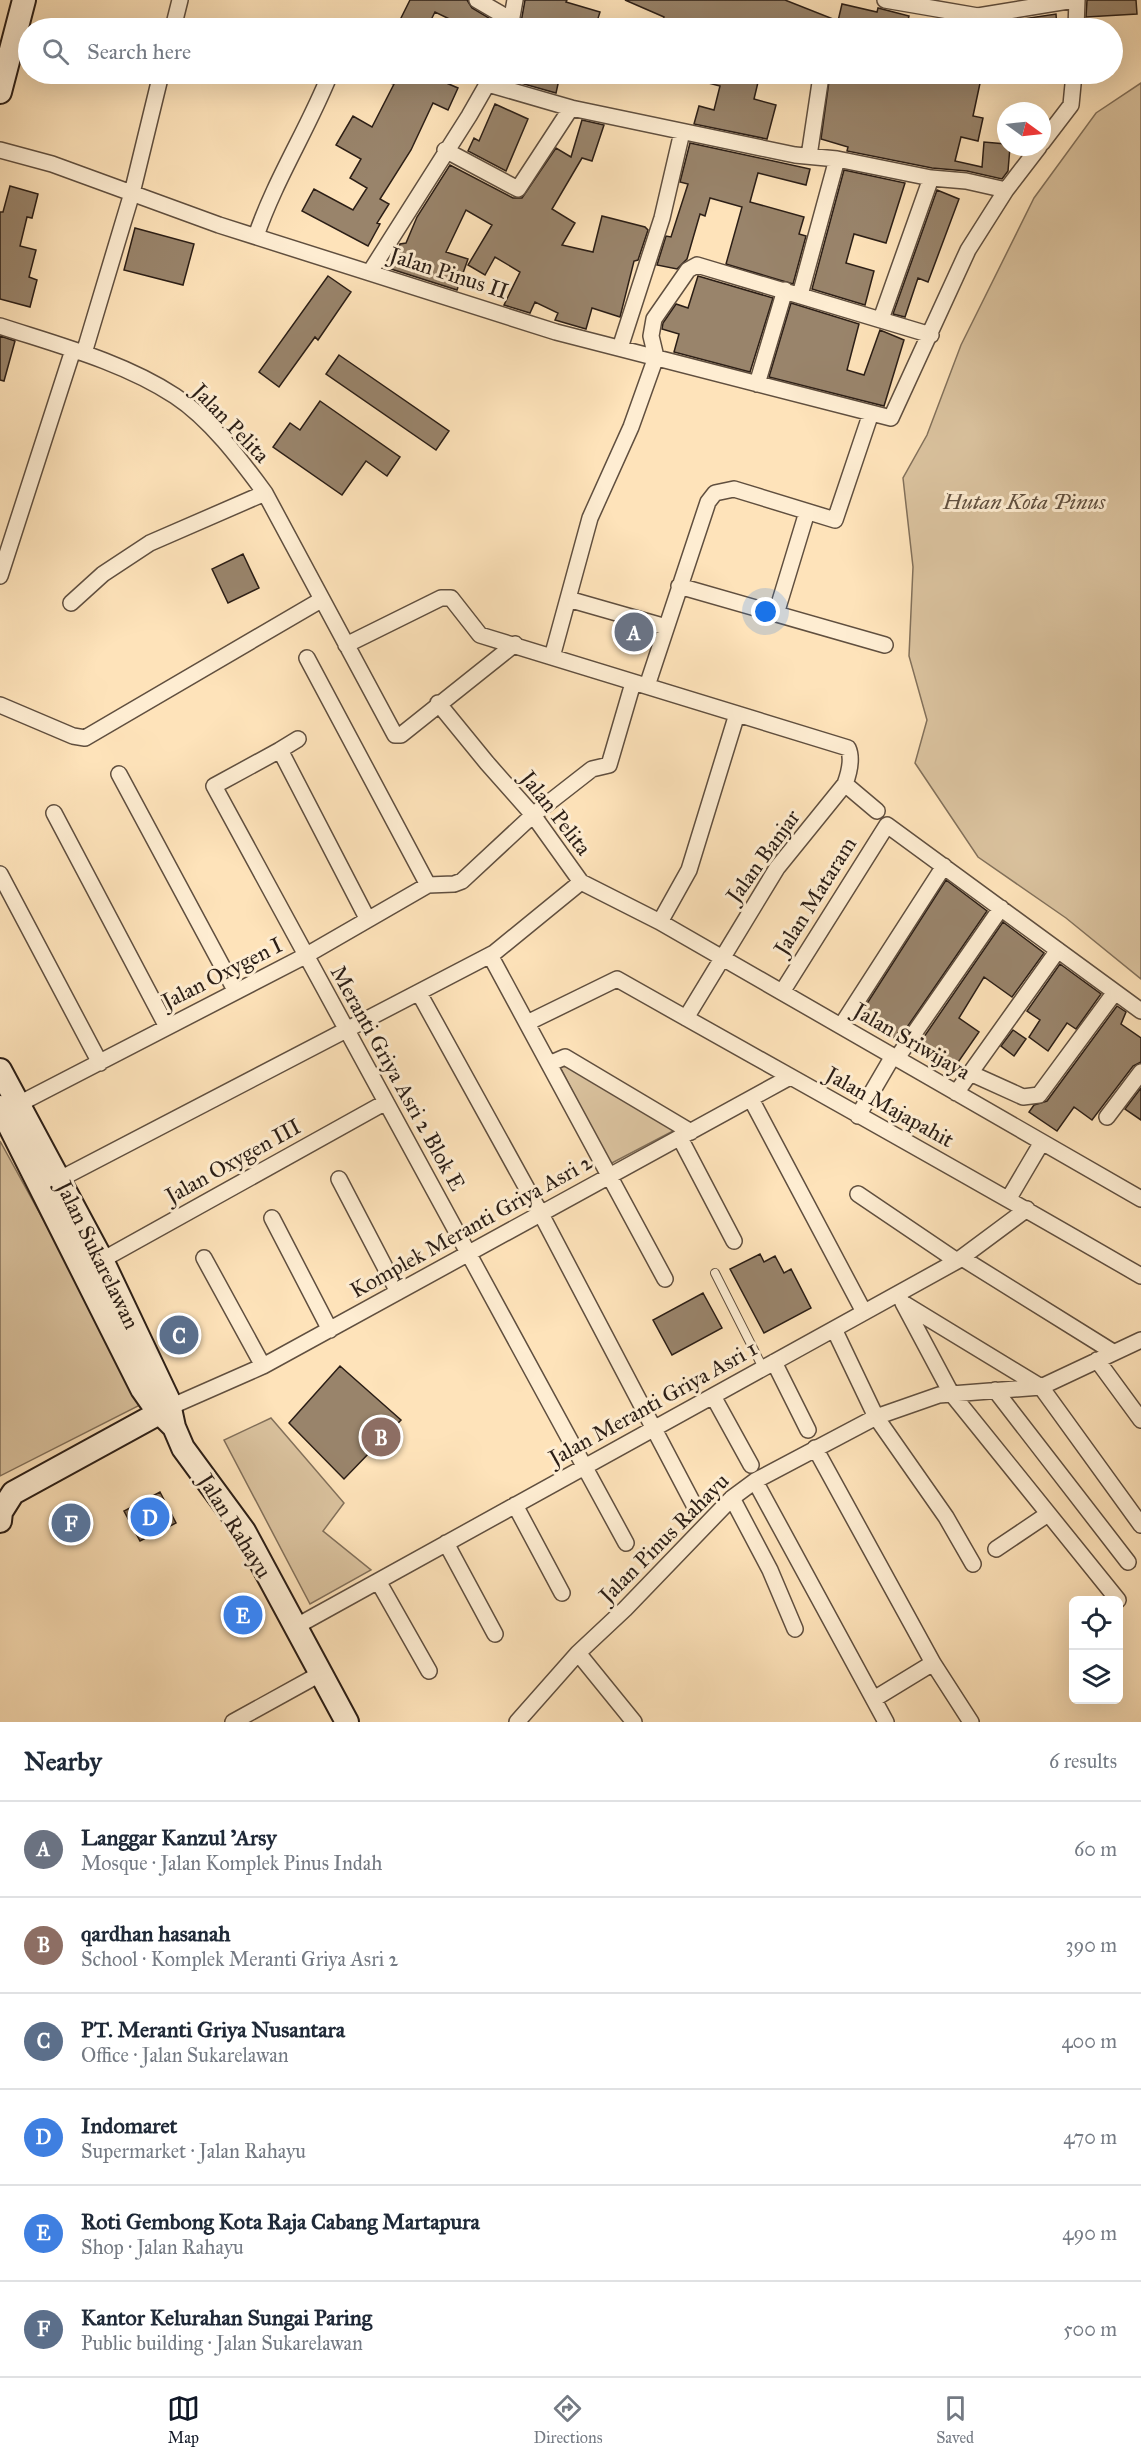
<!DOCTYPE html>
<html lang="en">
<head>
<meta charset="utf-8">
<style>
	:root { --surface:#fff; --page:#f2f2f3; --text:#1f2937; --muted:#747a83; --line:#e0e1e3; --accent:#111827 }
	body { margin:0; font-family:"IM FELL Great Primer",serif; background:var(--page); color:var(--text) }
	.controls { position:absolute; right:18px; bottom:18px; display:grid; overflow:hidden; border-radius:9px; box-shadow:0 6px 24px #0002 }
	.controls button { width:54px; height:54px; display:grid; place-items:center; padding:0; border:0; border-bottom:2px solid var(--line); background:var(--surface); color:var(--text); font:30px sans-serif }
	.compass { position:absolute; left:997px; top:102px; width:54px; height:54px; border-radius:50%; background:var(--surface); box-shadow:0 6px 24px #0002; rotate:105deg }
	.you { position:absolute; left:766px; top:612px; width:21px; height:21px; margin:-15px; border:4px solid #fff; border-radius:50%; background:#1a73e8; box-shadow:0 0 0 9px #1a73e833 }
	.badge { display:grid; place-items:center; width:39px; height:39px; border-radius:50%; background:var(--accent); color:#fff; font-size:20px; font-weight:700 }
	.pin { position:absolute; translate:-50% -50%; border:3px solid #fff; box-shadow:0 2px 6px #0006 }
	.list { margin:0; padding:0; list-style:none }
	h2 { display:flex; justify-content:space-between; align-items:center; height:78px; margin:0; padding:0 24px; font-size:26px }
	h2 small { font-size:20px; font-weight:400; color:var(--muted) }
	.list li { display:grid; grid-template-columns:39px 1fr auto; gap:18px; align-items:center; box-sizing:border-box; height:96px; padding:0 24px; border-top:2px solid var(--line) }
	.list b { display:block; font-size:22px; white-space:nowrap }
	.list p { margin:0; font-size:20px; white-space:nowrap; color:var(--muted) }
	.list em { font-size:20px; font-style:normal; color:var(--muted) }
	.icon { flex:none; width:33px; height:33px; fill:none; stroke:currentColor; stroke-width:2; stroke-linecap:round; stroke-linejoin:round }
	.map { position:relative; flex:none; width:1141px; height:1722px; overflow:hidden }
	.search { position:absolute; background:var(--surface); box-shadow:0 6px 24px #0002; left:18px; right:18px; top:18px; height:66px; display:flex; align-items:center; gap:15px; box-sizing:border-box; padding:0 21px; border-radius:33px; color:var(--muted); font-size:22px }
	.sheet { height:654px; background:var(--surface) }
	nav { display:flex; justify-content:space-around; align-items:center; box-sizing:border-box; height:84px; border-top:2px solid var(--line); background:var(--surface); font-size:16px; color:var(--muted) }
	nav a { display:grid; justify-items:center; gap:3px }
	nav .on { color:var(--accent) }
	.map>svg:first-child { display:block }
	.green { fill:#dac29e; stroke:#82705a; stroke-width:1.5 }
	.building { fill:#99846b; stroke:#2b1e16; stroke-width:1.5 }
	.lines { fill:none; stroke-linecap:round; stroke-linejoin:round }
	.lane-casing { stroke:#604f3f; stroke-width:10 }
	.street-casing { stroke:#604f3f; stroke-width:18 }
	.secondary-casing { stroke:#2b1e16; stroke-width:26 }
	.lane { stroke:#feedd2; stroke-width:8 }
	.street { stroke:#feedd2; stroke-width:15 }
	.secondary { stroke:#feedd2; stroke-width:22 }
	.labels { text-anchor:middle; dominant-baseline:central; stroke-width:6; stroke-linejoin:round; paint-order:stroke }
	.street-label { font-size:22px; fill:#2b1e16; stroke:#feedd2 }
	.park-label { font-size:22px; font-style:italic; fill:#604f3f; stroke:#feedd2 }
</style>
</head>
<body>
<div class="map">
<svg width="1141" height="1722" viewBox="0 0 1141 1722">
	<rect width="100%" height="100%" fill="#fee3ba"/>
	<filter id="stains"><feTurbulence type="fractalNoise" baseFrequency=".00333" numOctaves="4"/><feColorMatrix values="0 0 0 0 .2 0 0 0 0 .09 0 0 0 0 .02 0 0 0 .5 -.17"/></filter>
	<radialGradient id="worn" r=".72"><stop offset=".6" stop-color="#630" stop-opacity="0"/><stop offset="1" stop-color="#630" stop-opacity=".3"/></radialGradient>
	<path class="green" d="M1141,83V979L1066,918L978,857L915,763L927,720L909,656L913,567L903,478L927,435L961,345L1034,198L1096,113Z
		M557,1061L675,1130L610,1164Z
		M0,1141L144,1403L0,1476Z
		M271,1418L344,1503L323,1531L371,1570L310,1604L224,1440Z"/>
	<path class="building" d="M410,0H467L472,8L489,18L484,28H468L435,12L427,28H396Z
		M525,0H567L566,2L600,12L595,28H520Z
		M625,0H785L838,21L842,4L877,12L878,8L909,16L906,28H660L664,17Z
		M1087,0H1136L1137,14L1086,17Z
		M1056,14L1057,28H1002V22Z
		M370,74H446L444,82L458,88L448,110L433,103L411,150L380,199L389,204L377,223L380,224L368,246L302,211L314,189L353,210L367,188L350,178L361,159L336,145L353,116L372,127L394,84L369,78Z
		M507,74H554L560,75L556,93L506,79Z
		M690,74H760L754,99L776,105L767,139L694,124L699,106L714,110L720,86L689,78Z
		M830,74H982L973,116L983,118L978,141L961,137L955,161L982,167L984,142L1006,144V147H1010L1008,171L1002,179L967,171L932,168L847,151L848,147L821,139Z
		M495,104L528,119L506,171L468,151L474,138L479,141Z
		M582,120L604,125L592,161L582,158L552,209L575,223L562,245L593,252L602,216L645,227L648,230L638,260L634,261L620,317L592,308L586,329L555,320L558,313L535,302L530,313L504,305L520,272L495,257L485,275L468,265L492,225L466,210L446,252L468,259L457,290L391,269L400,244L406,243L417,217L450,165L513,198H522L556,148L571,157Z
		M690,143L810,169L806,185L758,173L750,202L804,217L799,234L806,236L793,284L726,264L742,207L710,198L705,216L700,214L687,259L677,269L657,265L666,236L671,237L688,184L680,182Z
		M844,170L905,183L886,243L854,234L846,263L874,271L865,305L812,289Z
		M10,186L38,194L32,218L27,217L20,246L36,250L29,277L37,280L30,307L0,299V212H3Z
		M937,190L959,199L928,282L918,278L905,317L893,314Z
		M135,228L194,244L183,285L124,270Z
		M328,276L351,292L318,340L315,337L279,387L259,372Z
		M698,276L773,298L750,372L674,352L679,334L662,329L663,323L676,304L688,308Z
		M791,303L859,324L847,370L864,375L880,330L904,340L884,406L769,377Z
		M0,336L15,341L4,381L0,380Z
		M339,355L449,431L436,450L326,374Z
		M320,401L400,457L387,476L366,461L342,495L273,447L290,423L300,430Z
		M243,554L259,588L228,603L212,569Z
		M946,880L987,911L901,1036L898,1033L894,1038L859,1016Z
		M1003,922L1044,953L1012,997L984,977L959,1018L979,1032L952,1071L917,1047Z
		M1060,964L1101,994L1076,1029L1067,1023L1048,1051L1029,1037L1040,1020L1027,1011Z
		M1117,1006L1126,1012L1121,1024L1141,1038V1062L1133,1066L1092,1120L1074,1107L1057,1131L1029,1112L1034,1105L1047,1101Z
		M1013,1030L1026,1039L1014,1056L1001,1046Z
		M1141,1088V1120L1125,1109Z
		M760,1254L764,1262L775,1256L784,1273L791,1269L811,1308L764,1333L730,1269Z
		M703,1293L722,1328L672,1355L653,1320Z
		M340,1366L401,1420L344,1479L289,1423Z
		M160,1492L176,1523L140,1541L124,1511Z
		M78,1503L91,1529L65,1542L51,1517Z"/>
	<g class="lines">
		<defs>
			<path id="lane" d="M715,1273L763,1368"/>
			<path id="street" d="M477,0L513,21
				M885,0L978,16L1074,0
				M173,28L180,0
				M510,28L515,0
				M1076,28L1077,0
				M571,108L795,155L837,159L931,178L966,181L1006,190
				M1042,143L1071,105L1074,74
				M0,150L52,164L219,225L556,332L891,418L968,250L1006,190L1039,147
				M445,150L518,189L571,108L488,84
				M809,156L821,76
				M256,236C275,180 308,129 330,74
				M370,272L469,116L493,74
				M800,295L837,159
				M881,319L931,178
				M0,326C58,345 123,362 175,396C210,419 240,459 265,493L395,735H401L515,644
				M620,348L662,218L682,132
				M84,353L132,193L161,74
				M757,384L785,290
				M0,576L73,350
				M679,586L885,645
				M568,599L666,627
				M71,603L103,574L150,543L265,493
				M776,614L807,512
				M346,645L441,598H451L480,635L848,748C853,759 849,773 845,784L777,868L686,1018
				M552,657L590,518L631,427L656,357L651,336L654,319L688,270L697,265L931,335
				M307,658L428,885
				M647,686L708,502L715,493L734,489L835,520L871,413
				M438,703L487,763L533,815L581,882L660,922L1141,1199
				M0,705L73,736L85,738L321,600
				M280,750L298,739
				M119,774L235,990
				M845,784L877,811
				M54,813L167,1027
				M0,874L100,1063
				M367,918L280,750L214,786L626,1543
				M660,922L689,870L737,714
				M490,955L665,1279
				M782,992L887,825L1141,1011
				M419,993L541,1214L694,1505
				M527,1023L617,979C792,1078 968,1175 1141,1276
				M841,1026L944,866
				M897,1058L1001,908
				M549,1064L565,1057L691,1132
				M970,1073L1023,1097L1039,1095L1115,992
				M956,1093L1058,950
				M751,1099L864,1312
				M11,1108L305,956L428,885L454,884L462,881L533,815L592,769L609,765L633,683
				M858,1116L893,1056
				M1107,1117L1141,1072
				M680,1138L734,1241
				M60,1179L494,953L581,882
				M339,1179L398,1292
				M858,1194L957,1261
				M1009,1198L1042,1142
				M272,1218L330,1330
				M204,1258L263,1366
				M962,1258L1113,1352
				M102,1260L386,1102
				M903,1303L951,1393L1118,1600
				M903,1303L1041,1387L1141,1525
				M834,1329L876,1417L946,1517L973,1564
				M1097,1360L1141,1420
				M774,1362L808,1430
				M995,1390L1128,1562
				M713,1396L751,1465
				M170,1407L263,1366L790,1077
				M815,1448L933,1663L971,1722
				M755,1481L886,1722
				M732,1498L770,1570L795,1629
				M515,1505L562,1593
				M446,1543L495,1634
				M996,1549L1048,1514
				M378,1581L429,1671
				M295,1627L957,1261L1027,1209
				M578,1653L634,1722
				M874,1699L933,1663
				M233,1722L320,1674
				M517,1722L578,1653L625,1609L732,1498L755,1481L876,1417L939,1395L1041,1387L1141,1340"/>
			<path id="secondary" d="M0,92L24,0
				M0,1070L102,1260L168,1399L174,1427L183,1448L244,1531L347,1722
				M0,1107L142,1389L156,1409L174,1427
				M0,1521L1,1512L13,1493L170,1407"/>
		</defs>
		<use href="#lane" class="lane-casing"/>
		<use href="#street" class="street-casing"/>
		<use href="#secondary" class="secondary-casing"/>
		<use href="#lane" class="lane"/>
		<use href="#street" class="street"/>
		<use href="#secondary" class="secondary"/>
	</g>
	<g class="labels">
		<g class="street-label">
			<text transform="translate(449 273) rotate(18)">Jalan Pinus II</text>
			<text transform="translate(231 423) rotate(46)">Jalan Pelita</text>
			<text transform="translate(556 813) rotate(52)">Jalan Pelita</text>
			<text transform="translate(763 856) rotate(-54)">Jalan Banjar</text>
			<text transform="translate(815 896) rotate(-58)">Jalan Mataram</text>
			<text transform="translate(222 973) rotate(-27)">Jalan Oxygen I</text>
			<text transform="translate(912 1041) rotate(30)">Jalan Sriwijaya</text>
			<text transform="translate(398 1078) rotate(61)">Meranti Griya Asri 2 Blok E</text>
			<text transform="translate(890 1107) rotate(29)">Jalan Majapahit</text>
			<text transform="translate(233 1161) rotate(-29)">Jalan Oxygen III</text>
			<text transform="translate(471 1226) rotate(-29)">Komplek Meranti Griya Asri 2</text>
			<text transform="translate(98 1255) rotate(64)">Jalan Sukarelawan</text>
			<text transform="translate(653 1403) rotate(-29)">Jalan Meranti Griya Asri 1</text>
			<text transform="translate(235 1526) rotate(58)">Jalan Rahayu</text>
			<text transform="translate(664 1538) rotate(-45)">Jalan Pinus Rahayu</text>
		</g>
		<g class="park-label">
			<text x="1024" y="501">Hutan Kota Pinus</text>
		</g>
	</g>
	<rect width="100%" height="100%" filter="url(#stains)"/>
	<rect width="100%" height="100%" fill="url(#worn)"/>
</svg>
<div class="controls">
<button><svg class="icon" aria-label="locate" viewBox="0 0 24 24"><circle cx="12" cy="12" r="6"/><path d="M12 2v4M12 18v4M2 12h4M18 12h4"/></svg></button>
<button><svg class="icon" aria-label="layers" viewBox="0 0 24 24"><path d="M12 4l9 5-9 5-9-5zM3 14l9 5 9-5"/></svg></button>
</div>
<svg class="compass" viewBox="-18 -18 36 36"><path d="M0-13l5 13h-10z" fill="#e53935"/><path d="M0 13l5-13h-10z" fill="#747a83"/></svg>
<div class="you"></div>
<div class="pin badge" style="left:634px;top:632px;background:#6b7280">A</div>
<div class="pin badge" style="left:381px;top:1437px;background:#8d6e63">B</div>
<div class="pin badge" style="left:179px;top:1335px;background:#5c6f8a">C</div>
<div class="pin badge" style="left:150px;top:1517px;background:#3f7fe0">D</div>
<div class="pin badge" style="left:243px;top:1615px;background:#3f7fe0">E</div>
<div class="pin badge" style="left:71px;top:1523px;background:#5c6f8a">F</div>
<div class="search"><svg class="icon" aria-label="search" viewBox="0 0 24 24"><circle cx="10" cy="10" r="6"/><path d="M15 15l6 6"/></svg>Search here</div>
</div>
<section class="sheet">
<h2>Nearby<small>6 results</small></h2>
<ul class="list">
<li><span class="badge" style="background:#6b7280">A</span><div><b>Langgar Kanzul 'Arsy</b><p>Mosque · Jalan Komplek Pinus Indah</p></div><em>60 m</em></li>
<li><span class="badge" style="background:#8d6e63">B</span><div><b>qardhan hasanah</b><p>School · Komplek Meranti Griya Asri 2</p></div><em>390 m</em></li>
<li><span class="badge" style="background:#5c6f8a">C</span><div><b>PT. Meranti Griya Nusantara</b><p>Office · Jalan Sukarelawan</p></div><em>400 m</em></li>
<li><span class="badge" style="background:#3f7fe0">D</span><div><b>Indomaret</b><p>Supermarket · Jalan Rahayu</p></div><em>470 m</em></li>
<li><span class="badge" style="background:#3f7fe0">E</span><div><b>Roti Gembong Kota Raja Cabang Martapura</b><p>Shop · Jalan Rahayu</p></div><em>490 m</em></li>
<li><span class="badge" style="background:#5c6f8a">F</span><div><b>Kantor Kelurahan Sungai Paring</b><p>Public building · Jalan Sukarelawan</p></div><em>500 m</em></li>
</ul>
</section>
<nav>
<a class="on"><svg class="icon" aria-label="map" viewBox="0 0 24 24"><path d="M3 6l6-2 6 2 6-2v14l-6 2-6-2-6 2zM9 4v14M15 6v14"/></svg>Map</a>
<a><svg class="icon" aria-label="directions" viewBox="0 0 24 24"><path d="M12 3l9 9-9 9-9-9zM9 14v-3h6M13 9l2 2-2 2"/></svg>Directions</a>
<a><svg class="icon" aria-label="saved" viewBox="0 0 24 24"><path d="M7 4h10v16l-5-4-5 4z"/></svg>Saved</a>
</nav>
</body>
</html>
